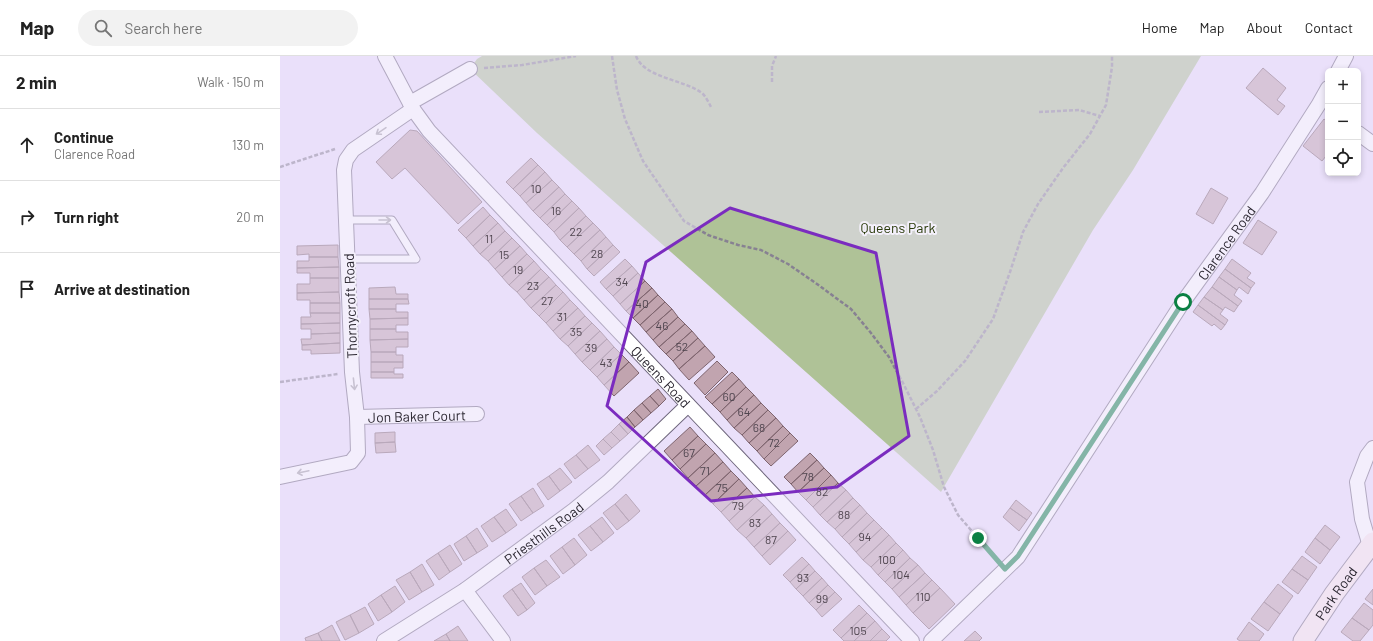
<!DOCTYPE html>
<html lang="en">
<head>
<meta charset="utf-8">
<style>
	:root { --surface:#fff; --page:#f2f2f2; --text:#222; --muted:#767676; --line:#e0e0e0 }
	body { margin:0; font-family:Barlow,sans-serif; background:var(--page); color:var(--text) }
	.controls { position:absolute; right:12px; top:12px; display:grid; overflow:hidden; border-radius:6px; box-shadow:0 2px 6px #0003 }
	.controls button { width:36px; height:36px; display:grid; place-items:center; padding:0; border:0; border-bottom:1px solid var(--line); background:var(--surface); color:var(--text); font:20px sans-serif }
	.stop { position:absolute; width:12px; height:12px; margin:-9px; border:3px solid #0b8043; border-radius:50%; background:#fff }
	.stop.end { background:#0b8043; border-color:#fff; box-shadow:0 1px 4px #0008 }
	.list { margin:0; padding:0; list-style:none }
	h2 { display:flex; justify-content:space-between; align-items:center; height:52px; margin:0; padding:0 16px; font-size:17px }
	h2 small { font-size:13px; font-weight:400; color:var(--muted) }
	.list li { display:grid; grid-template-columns:26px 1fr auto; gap:12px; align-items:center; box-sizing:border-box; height:72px; padding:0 16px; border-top:1px solid var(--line) }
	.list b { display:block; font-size:15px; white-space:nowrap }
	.list p { margin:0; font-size:13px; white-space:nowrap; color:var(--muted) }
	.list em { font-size:13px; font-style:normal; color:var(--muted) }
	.icon { flex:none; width:22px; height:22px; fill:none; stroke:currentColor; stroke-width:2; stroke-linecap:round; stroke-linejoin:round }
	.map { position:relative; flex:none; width:1093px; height:585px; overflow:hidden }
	header { display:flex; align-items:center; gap:24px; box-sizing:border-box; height:56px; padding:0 20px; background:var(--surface); border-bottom:1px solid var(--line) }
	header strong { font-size:19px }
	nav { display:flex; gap:22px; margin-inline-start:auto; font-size:14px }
	.search { width:280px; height:36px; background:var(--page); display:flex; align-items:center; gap:10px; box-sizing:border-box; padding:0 14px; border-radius:22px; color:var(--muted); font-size:15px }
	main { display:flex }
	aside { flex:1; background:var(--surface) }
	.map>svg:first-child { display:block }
	.green { fill:#afc297 }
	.building { fill:#c1a4af; stroke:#7f656f }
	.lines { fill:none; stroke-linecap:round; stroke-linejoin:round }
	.service-casing { stroke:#6f677d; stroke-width:9 }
	.minor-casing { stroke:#6f677d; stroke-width:16 }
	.secondary-casing { stroke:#6f677d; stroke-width:21 }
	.path { stroke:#878192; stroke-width:2.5; stroke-dasharray:4 2; stroke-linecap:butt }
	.service { stroke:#fff; stroke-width:7 }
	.minor { stroke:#fff; stroke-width:14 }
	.secondary { stroke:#fae9ea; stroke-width:19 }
	.oneway { stroke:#a09ea2 }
	.route { stroke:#0b8043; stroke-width:5 }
	.marked { fill:none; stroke:#7b2cbf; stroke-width:3; stroke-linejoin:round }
	.labels { text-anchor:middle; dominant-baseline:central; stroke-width:4; stroke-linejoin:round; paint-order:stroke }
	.number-label { font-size:12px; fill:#504650 }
	.park-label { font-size:14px; fill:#293a09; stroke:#f4f0fb }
	.street-label { font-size:14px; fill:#2b2731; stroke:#f4f0fb }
</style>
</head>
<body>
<header>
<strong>Map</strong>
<div class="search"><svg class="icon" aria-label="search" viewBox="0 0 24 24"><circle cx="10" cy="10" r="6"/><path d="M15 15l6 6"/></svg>Search here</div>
<nav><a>Home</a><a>Map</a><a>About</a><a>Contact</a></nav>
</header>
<main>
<aside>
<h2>2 min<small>Walk · 150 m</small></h2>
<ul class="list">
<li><svg class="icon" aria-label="ahead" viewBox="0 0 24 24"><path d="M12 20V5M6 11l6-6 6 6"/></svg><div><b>Continue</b><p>Clarence Road</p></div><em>130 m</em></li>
<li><svg class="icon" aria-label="right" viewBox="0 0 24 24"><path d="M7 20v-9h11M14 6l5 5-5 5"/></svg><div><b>Turn right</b></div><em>20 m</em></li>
<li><svg class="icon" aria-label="arrive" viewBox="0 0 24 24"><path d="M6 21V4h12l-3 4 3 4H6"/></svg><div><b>Arrive at destination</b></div></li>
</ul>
</aside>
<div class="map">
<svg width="1093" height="585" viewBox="0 0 1093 585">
	<rect width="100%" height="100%" fill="#eae0fa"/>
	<path class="green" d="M202,0H921L853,114L813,174L661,436L257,77L190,13L197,3Z"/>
	<path class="building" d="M983,12L1006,32L997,44L1005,50L998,59L966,32Z
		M1044,63L1048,66V101L1046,100L1042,105L1023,90Z
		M130,74L137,75L202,146L178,168L125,112L112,123L96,106Z
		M251,102L258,109L233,133L226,126Z
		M258,109L265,116L240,140L233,133Z
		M265,116L272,124L246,147L240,140Z
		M272,124L279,131L253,155L246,147Z
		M279,131L285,138L260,162L253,155Z
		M931,132L948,142L933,168L916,158Z
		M285,138L292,145L267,169L260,162Z
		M292,145L299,152L274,176L267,169Z
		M203,151L210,159L186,182L178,174Z
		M299,152L306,160L280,184L274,176Z
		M210,159L218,167L193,190L186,182Z
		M306,160L313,167L287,191L280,184Z
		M978,164L997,176L982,199L963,187Z
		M218,167L225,175L200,198L193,190Z
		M313,167L320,174L294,198L287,191Z
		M320,174L326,181L301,205L294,198Z
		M225,175L232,182L208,205L200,198Z
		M326,181L333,189L307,213L301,205Z
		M232,182L240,190L215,213L208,205Z
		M58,189V201H29V198L17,199V190Z
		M333,189L340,196L314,220L307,213Z
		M240,190L247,198L222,221L215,213Z
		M247,198L254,205L229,229L222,221Z
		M29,201H58L59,211L17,212V205H29Z
		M345,203L352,210L326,233L320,226Z
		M952,203L971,217L967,222L975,227L971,232L945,213Z
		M254,205L261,213L237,236L229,229Z
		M352,210L358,217L333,240L326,233Z
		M59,211V222H30V217H17V212Z
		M261,213L269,221L244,244L237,236Z
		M945,213L971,232L968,238L959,231L957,234L939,221Z
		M358,217L365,225L340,248L333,240Z
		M269,221L276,229L251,252L244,244Z
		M939,221L957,234L954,239L962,245L958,250L932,231Z
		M30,222H59V236L17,237V228H30Z
		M365,225L372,232L346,255L340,248Z
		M276,229L283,236L259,260L251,252Z
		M115,231L116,238H128V243H89V232Z
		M932,231L958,250L954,256L945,251L943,254L924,241Z
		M372,232L378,239L353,262L346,255Z
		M59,236L60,247H30V244H17V237Z
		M283,236L290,244L266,267L259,260Z
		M378,239L385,246L360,269L353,262Z
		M924,241L943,254L940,258L948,264L945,269L918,249Z
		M89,243H128L129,248H116V253H89Z
		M290,244L298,252L273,275L266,267Z
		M385,246L392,253L366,276L360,269Z
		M30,247H60V257H30Z
		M918,249L945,269L941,274L934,268L932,270L913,256Z
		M298,252L305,260L280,283L273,275Z
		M89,253H116V256H128V262L90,263Z
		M392,253L398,261L373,284L366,276Z
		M30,257H60V267L21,268V261H31Z
		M305,260L312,267L288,290L280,283Z
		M398,261L405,268L379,291L373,284Z
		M128,262V269H116V273H90V263Z
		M60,267V277L31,278V273H21V268Z
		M312,267L320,275L295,298L288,290Z
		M405,268L412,275L386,298L379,291Z
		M90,273H116V276H128V283L90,284Z
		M320,275L327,283L302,306L295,298Z
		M412,275L418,282L393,305L386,298Z
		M60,277V287L22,289L21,283H31V278Z
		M418,282L425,290L399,313L393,305Z
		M128,283V291H116V296H91L90,284Z
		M327,283L334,291L310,314L302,306Z
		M60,287V297L31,298V294H22V289Z
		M425,290L435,301L409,324L399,313Z
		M334,291L341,298L317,321L310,314Z
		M91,296H116V299H123V306H91Z
		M341,298L349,306L324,329L317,321Z
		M437,305L448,316L425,339L414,327Z
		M91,306H123V312H114V316H91Z
		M349,306L359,317L334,340L324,329Z
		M91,316H114V318H123V322H91Z
		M452,316L459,323L432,348L425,341Z
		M459,323L466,331L440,356L432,348Z
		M466,331L474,339L447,364L440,356Z
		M378,333L386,343L379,350L370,340Z
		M474,339L481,347L454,372L447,364Z
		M370,340L379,350L371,357L362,347Z
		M362,347L371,357L363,364L354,354Z
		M481,347L488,354L462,379L454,372Z
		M354,354L363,364L355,371L347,361Z
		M488,354L496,362L469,387L462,379Z
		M347,361L355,371L348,378L339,368Z
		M496,362L503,370L477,395L469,387Z
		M339,368L348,378L340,385L331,376Z
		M503,370L510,377L484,403L477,395Z
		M410,371L418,380L392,404L384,395Z
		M115,376V386L95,387V377Z
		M331,376L340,385L332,392L323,383Z
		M510,377L518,385L491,410L484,403Z
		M418,380L426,388L400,413L392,404Z
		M323,383L332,392L324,399L316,390Z
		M115,386L116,396L96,397L95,387Z
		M426,388L435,397L408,422L400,413Z
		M308,389L320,404L308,413L296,399Z
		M435,397L443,406L416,430L408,422Z
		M530,397L537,404L511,428L504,421Z
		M296,399L308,413L295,423L284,408Z
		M537,404L544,412L518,436L511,428Z
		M443,406L451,415L425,439L416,430Z
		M280,412L292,426L280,435L269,420Z
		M544,412L551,419L526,444L518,436Z
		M451,415L459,423L433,448L425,439Z
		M551,419L558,427L533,451L526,444Z
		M269,420L280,435L268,444L257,428Z
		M459,423L467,432L441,456L433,448Z
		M558,427L566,434L540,459L533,451Z
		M253,432L264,450L253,457L241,440Z
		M467,432L475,441L449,465L441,456Z
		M566,434L573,442L547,466L540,459Z
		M346,438L360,455L349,465L335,448Z
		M241,440L253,457L241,465L229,448Z
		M475,441L484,449L457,474L449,465Z
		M573,442L580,449L555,473L547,466Z
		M736,444L752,457L747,464L730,452Z
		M335,448L349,465L337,474L323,457Z
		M484,449L492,458L466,482L457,474Z
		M580,449L587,457L562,481L555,473Z
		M730,452L747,464L739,475L723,461Z
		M226,453L237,469L226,477L214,461Z
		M587,457L594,464L569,488L562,481Z
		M492,458L500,467L474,491L466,482Z
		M214,461L226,477L212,486L201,470Z
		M322,461L334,477L323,486L310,470Z
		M594,464L602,472L576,496L569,488Z
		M500,467L508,475L482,500L474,491Z
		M1045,469L1060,481L1050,494L1035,482Z
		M310,470L323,486L311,495L298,479Z
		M197,472L208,490L197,497L186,480Z
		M602,472L609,479L583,504L576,496Z
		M508,475L516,484L490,509L482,500Z
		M609,479L616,487L591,511L583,504Z
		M186,480L197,497L184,505L174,488Z
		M294,482L307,499L295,509L282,491Z
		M1035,482L1050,494L1040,508L1025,496Z
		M616,487L623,494L598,519L591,511Z
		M170,489L182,508L170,516L158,497Z
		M282,491L295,509L283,518L270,500Z
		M623,494L630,502L605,526L598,519Z
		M158,497L170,516L159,524L146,505Z
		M1022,500L1037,511L1028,524L1012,513Z
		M522,501L529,508L510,526L503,519Z
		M630,502L638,509L612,533L605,526Z
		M266,504L280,521L267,530L254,512Z
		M142,508L154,529L142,536L130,516Z
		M529,508L535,515L516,533L510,526Z
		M638,509L645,517L619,541L612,533Z
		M254,512L267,530L255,539L242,521Z
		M1012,513L1028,524L1018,538L1002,526Z
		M535,515L542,522L523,540L516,533Z
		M130,516L142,536L129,544L116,524Z
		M645,517L652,524L626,549L619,541Z
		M542,522L548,529L529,547L523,540Z
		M652,524L660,532L633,557L626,549Z
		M241,527L255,547L247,554L232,533Z
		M998,528L1013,540L1000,558L984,546Z
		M548,529L555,536L536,554L529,547Z
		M115,530L125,546L112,556L101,539Z
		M660,532L675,548L649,573L633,557Z
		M232,533L247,554L238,560L223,540Z
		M1093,533V549L1085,543Z
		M555,536L562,543L542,561L536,554Z
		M101,539L112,556L98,565L88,548Z
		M984,546L1000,558L988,575L971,563Z
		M1084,547L1093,554V569L1089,574L1072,562Z
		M579,549L587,557L561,582L553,574Z
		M85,551L94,568L79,577L70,559Z
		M587,557L595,565L574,585H564L561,582Z
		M70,559L79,577L65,584L56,566Z
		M1072,562L1089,574L1080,585H1073L1061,576Z
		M595,565L602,573L590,585H574Z
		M969,566L984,578L979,585H960L957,583Z
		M52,569L60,585H42L38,577Z
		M178,570L188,585H170L166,578Z
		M602,573L610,581L606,585H590Z
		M695,575L702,582L699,585H684Z
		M38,577L42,585H26L25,582Z
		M166,578L170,585H154Z"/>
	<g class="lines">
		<defs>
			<path id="service" d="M66,164H112L136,203H68"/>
			<g id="minor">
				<path id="s1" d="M105,0L133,53L149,75L632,585"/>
				<path d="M1058,15L1066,0"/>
				<path d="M130,47L190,13"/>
				<path d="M1078,77L1093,88"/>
				<path id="s2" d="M77,361L197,358"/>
				<path d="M0,421L71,406L78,397L77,361L72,316L64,114L66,104L73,94L133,53"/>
				<path d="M1090,490L1082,463L1077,426L1087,400L1093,392"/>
				<path d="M185,534L223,585"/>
				<path id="s3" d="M104,585L185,534L294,454L328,426L408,349"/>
				<path id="s4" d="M651,585L738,501L903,246L982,137L1039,48L1048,32"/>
			</g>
			<g id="secondary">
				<path id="s5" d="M1023,585L1054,538L1093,486"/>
			</g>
		</defs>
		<use href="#service" class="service-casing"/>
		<use href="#minor" class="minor-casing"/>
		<use href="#secondary" class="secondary-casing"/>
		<path class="path" d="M332,0L337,34L345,63L363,105L404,165L428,179L458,189L481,194L508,208L537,228L571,253L591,277L609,301L624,329L640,361L653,394L664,431L678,459L716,503
			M356,0C365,23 405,23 423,38C426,41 429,47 431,51
			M204,12L242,9L296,0
			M492,26V10L496,0
			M759,56L799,54L820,60
			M0,111L55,93
			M0,326L58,318
			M636,353L657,335L685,305L713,263L730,216L743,176L758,148L783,112L810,78L826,49L832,11V0"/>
		<use href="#service" class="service"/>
		<use href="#minor" class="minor"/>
		<use href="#secondary" class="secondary"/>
	</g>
	<defs><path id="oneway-shaft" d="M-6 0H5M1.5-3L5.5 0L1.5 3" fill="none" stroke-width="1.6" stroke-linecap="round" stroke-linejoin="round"/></defs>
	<g class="oneway">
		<use href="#oneway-shaft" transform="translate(101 75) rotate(146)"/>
		<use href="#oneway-shaft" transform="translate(105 164)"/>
		<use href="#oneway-shaft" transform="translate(74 328) rotate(84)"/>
		<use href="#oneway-shaft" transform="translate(23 416) rotate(168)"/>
	</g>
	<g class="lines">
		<path class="route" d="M698,482L725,513L738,500L903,246"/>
	</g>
	<path d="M0 0H1093V585H0ZM450,152L596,197L629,380L557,431L431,445L327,350L366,206Z" fill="#eae0fa" fill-opacity=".55" fill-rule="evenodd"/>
	<path class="marked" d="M450,152L596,197L629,380L557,431L431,445L327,350L366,206Z"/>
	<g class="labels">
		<g class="number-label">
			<text x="256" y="132">10</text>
			<text x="276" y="154">16</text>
			<text x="296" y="175">22</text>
			<text x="209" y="182">11</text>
			<text x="317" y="197">28</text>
			<text x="224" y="198">15</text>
			<text x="238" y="213">19</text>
			<text x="342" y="225">34</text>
			<text x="253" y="229">23</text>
			<text x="267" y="244">27</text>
			<text x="362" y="247">40</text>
			<text x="282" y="260">31</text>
			<text x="382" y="269">46</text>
			<text x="296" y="275">35</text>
			<text x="402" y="290">52</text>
			<text x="311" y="291">39</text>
			<text x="326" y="306">43</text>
			<text x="449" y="340">60</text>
			<text x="464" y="355">64</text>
			<text x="479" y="371">68</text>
			<text x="494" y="386">72</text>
			<text x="409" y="396">67</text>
			<text x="425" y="414">71</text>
			<text x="528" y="420">78</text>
			<text x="442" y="431">75</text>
			<text x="542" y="435">82</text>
			<text x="458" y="449">79</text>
			<text x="564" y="458">88</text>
			<text x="475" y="466">83</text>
			<text x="585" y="480">94</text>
			<text x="491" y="483">87</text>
			<text x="607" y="503">100</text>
			<text x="621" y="518">104</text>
			<text x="523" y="521">93</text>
			<text x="643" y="540">110</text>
			<text x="542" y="542">99</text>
			<text x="578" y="574">105</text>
		</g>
		<g class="park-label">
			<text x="618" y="171">Queens Park</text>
		</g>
		<g class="street-label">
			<text stroke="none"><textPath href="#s4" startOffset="498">Clarence Road</textPath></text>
			<text transform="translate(70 250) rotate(-92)">Thornycroft Road</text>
			<text stroke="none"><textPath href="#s1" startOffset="425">Queens Road</textPath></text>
			<text stroke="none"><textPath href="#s2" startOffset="60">Jon Baker Court</textPath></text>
			<text stroke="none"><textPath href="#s3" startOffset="193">Priesthills Road</textPath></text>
			<text stroke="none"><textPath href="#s5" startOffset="58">Park Road</textPath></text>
		</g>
	</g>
</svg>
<div class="controls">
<button>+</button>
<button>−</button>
<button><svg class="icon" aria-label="locate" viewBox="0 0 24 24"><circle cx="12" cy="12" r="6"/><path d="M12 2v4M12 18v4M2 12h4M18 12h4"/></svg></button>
</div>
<div class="stop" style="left:903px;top:246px"></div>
<div class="stop end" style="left:698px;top:482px"></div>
</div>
</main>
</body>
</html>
